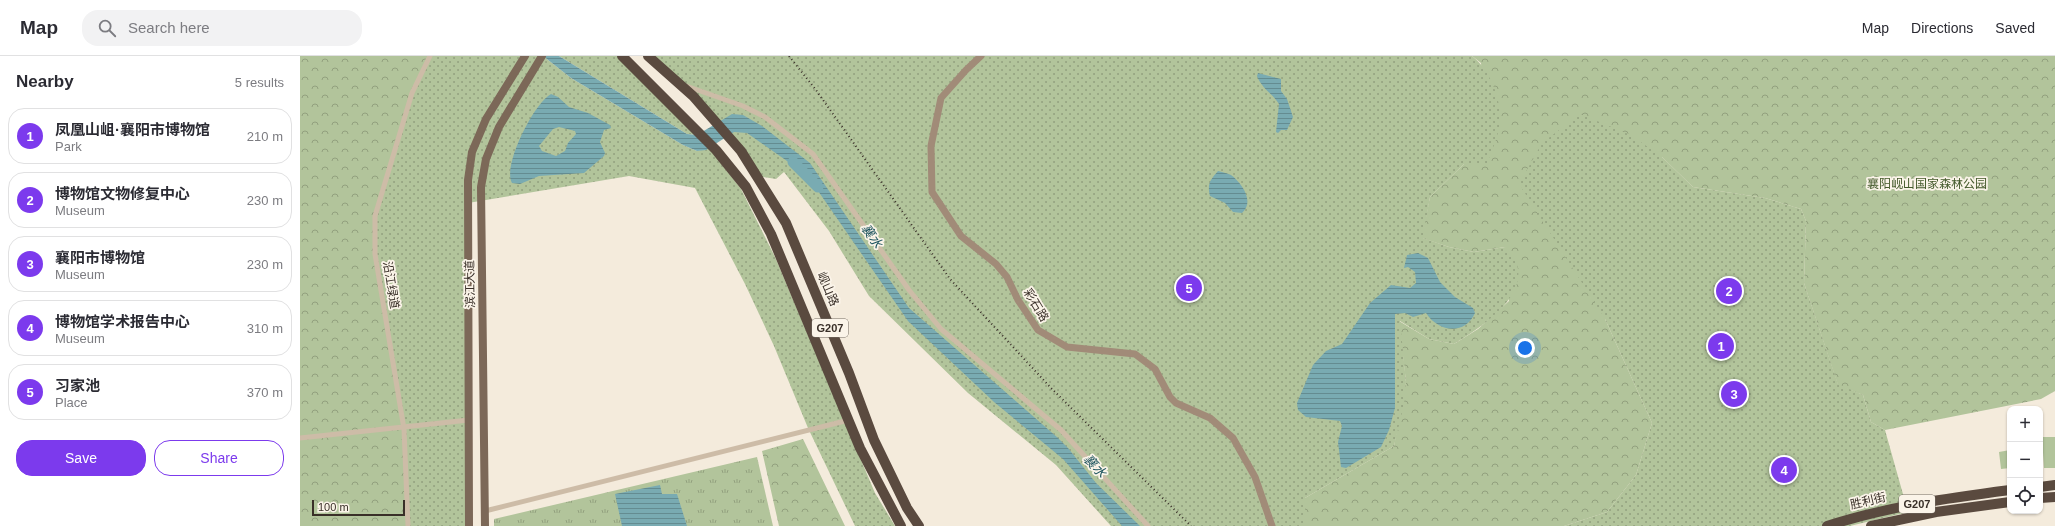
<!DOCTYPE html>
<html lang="en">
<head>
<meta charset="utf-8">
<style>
	:root { --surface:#fff; --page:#f2f2f3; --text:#2b2b33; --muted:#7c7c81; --line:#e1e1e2; --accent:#7c3aed }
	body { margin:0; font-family:Arial,"Noto Sans SC",sans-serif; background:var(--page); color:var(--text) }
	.controls { position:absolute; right:12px; bottom:12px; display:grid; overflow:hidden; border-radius:8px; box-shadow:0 1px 3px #0004 }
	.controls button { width:36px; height:36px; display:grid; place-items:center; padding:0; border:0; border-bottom:1px solid var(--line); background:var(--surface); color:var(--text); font:20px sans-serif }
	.scale { position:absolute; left:12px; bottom:10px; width:93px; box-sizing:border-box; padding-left:4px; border:2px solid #392f28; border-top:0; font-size:11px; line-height:14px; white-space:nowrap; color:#392f28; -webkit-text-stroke:3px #fbf4e9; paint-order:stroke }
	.you { position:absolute; left:1225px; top:292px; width:14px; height:14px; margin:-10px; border:3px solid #fff; border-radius:50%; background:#1a73e8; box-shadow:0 0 0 6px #1a73e833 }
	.badge { display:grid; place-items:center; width:26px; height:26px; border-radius:50%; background:var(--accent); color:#fff; font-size:13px; font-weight:700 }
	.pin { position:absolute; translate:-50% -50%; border:2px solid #fff; box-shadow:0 1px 4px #0006 }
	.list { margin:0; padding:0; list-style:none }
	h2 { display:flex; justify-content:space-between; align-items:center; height:52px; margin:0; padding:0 16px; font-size:17px }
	h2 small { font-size:13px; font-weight:400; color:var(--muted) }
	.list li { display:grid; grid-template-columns:26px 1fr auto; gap:12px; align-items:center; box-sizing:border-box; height:56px; margin:0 8px 8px; padding:0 8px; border:1px solid var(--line); border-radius:16px }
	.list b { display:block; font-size:15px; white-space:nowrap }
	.list p { margin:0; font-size:13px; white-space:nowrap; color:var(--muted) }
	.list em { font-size:13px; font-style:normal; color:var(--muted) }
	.actions { display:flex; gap:8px; padding:12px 16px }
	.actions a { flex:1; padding:9px 0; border:1px solid var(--accent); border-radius:16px; text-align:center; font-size:14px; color:var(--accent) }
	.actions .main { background:var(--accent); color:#fff }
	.icon { flex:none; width:22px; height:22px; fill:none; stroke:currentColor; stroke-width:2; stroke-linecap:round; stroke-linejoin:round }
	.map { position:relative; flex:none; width:1755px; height:470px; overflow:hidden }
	header { display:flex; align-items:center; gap:24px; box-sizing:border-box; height:56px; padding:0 20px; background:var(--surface); border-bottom:1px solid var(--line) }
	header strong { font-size:19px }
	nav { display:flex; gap:22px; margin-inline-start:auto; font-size:14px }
	.search { width:280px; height:36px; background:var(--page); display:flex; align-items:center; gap:10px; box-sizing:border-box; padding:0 14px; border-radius:16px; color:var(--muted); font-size:15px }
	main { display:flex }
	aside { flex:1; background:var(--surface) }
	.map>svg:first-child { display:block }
	.grass { fill:url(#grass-tufts) }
	.forest { fill:url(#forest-crowns) }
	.park { fill:url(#park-dots) }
	.garden { fill:#b2c49b }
	.water { fill:url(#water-rules); fill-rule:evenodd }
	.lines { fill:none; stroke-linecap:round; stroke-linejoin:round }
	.river { stroke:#79abb2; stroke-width:11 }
	.street { stroke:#cdbca7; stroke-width:5 }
	.secondary { stroke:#a18b78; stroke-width:7 }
	.primary { stroke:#7c6858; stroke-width:8 }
	.highway { stroke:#5a4a3f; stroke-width:10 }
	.rail { stroke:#392f28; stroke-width:2; stroke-dasharray:1 3; stroke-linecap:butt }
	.labels { text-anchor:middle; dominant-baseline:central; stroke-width:3.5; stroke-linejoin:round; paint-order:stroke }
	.shield { fill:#fbf4e9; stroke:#736a62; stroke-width:1 }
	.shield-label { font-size:11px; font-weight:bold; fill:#392f28 }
	.park-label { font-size:12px; fill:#43592a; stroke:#fbf4e9 }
	.street-label { font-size:12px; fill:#392f28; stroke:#fbf4e9 }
	.water-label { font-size:13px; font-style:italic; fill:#1b525d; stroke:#fbf4e9 }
</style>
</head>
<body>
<header>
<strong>Map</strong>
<div class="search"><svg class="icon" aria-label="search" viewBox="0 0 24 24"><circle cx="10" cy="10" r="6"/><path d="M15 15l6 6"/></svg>Search here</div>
<nav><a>Map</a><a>Directions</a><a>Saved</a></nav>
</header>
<main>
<aside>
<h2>Nearby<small>5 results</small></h2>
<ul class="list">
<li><span class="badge">1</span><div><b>凤凰山岨·襄阳市博物馆</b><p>Park</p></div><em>210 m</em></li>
<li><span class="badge">2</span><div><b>博物馆文物修复中心</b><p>Museum</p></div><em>230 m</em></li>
<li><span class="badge">3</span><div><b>襄阳市博物馆</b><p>Museum</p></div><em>230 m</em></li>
<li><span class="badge">4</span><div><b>博物馆学术报告中心</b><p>Museum</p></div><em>310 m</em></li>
<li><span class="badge">5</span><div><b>习家池</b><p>Place</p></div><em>370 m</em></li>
</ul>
<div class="actions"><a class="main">Save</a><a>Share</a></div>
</aside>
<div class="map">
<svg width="1755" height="470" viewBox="0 0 1755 470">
	<defs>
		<pattern id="grass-tufts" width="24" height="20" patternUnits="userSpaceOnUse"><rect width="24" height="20" fill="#b2c49b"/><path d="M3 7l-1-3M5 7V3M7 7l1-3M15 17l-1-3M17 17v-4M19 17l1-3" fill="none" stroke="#92a07e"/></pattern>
		<pattern id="forest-crowns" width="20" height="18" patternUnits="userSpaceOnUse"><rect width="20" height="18" fill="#b2c49b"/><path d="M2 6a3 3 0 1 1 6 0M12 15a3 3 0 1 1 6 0" fill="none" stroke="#92a07e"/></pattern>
		<pattern id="park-dots" width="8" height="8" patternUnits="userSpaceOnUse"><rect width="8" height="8" fill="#b2c49b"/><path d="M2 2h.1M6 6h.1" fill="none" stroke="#92a07e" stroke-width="1.8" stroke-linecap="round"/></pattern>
		<pattern id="water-rules" width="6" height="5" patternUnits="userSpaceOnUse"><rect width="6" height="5" fill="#79abb2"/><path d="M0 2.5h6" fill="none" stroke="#648c91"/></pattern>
	</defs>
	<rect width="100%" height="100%" fill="#f4ebdc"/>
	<path class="grass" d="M457,401L473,470H194V463Z"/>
	<path class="forest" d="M0,0H130L104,373L108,470H0Z
		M1172,0H1755V335L1741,343L1585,374L1571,366L1563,339L1538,329L1504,227L1506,165L1501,153L1465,142L1393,131L1362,101L1305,263L1352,367L1336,419L1307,456L1264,470H1005V442L1094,390L1106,326L1099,265L1129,283L1154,288L1178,273L1209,245L1205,191L1174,196L1149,191L1122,182L1130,141L1164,108H1187L1181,7Z
		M503,383L545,470H479L462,395Z"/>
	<path class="park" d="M130,0H243L271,22L383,89L397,95L409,92L441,133L475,201L575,437L595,470H555L508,372L474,290L445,228L395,132L329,120L168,147L169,470H106L104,373L75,198V160L112,37Z
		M259,0H322L397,79L387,78Z
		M348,0H1172C1191,14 1204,49 1199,72C1197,84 1191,96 1187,108H1164L1130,141L1123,182L1149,191L1174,196L1205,191C1208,196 1214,201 1216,206C1230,241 1178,273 1154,288L1129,283L1100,265L1106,326L1104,348L1094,390L1005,442V470H811L756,409L668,337L569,240L529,175L484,116L476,123L458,120L428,80Z
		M1280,58L1331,79L1362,101L1393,131L1465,142L1501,153L1506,165L1504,227L1538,328L1563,339L1571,366L1585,374L1608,456L1550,470H1264L1307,456L1336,419L1352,367L1305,263L1219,128L1242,87Z"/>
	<path class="garden" d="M1742,381H1755V412H1744Z
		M1710,394V412L1701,413L1699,396Z"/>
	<path class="water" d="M243,0H259L387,78L397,79L432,58L443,59L462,70L510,107L609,252L758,382L768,392L796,427L840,470H822L763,403L694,346L608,265L507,119L447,77L434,76L406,94L397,95L383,89L271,22Z
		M958,17L981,23V35L987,43L993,61L987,74H981L978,77L976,76L979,48C972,37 962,33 957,20Z
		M251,38L258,41L269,51L288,57L310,69L311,72L304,74L300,86L305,97L304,100L284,117L239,120L220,128L212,127C202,110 234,47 251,38ZM259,71L275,75L276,78L268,87L265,95L256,100L242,95L239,90L253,73Z
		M918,115C922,116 927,117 931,119C942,127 955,146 942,157L933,156L925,147L910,140C907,128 910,124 918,115Z
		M1118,197L1128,202L1140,226L1155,241L1173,252L1175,257C1165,280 1138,276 1126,257L1113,261L1105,257L1095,258V352L1089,374L1081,391L1046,412L1041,411L1038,386L1042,370L1040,365L1006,361L998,354L997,347L1013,309L1026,295L1042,288L1070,247L1091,229L1110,232L1116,227L1115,216L1108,211L1104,212L1107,199Z
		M360,429L362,438H377L387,470H322L315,438Z"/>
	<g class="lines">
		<path class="river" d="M493,106L518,131"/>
		<path class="street" d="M386,30L443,50L465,61L513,98L609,234L641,273L761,374L848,470
			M0,382L169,364
			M185,455L549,364
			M108,470L104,373L75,198V160L112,37L130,0"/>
		<path class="secondary" d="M681,0L666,14L641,42L631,90L632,136L661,180L696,208L707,221L718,244L738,274L767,291L835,298L855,313L870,341L876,347L910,362L933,382L955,421L972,470"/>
		<path class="primary" d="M169,470L168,124L172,96L186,63L225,0
			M185,470L181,131L186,103L199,71L242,0"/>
		<path class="highway" d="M322,0L416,94L446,131L471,178L560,392L601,470
			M348,0L393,40L441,95L486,167L549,317L574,384L607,452L619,470
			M1740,431L1755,429
			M1740,442L1755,441
			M1527,470C1586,451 1648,442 1710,434
			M1571,470L1636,456L1710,446"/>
		<path class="rail" d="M489,0L516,34L650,223L751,332L891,470"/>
	</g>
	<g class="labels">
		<g class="shield">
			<rect x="512" y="263" width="36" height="18" rx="3"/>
			<rect x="1599" y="439" width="36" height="18" rx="3"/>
		</g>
		<g class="shield-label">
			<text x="530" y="272">G207</text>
			<text x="1617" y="448">G207</text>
		</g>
		<g class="park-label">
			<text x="1627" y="128">襄阳岘山国家森林公园</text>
		</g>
		<g class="street-label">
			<text transform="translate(170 228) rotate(-91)">滨江大道</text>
			<text transform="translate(91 229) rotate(81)">沿江绿道</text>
			<text transform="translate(528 233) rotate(67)">岘山路</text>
			<text transform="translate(736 249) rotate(59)">彩石路</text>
			<text transform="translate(1568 445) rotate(-13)">胜利街</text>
		</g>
		<g class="water-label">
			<text transform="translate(572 180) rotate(55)">襄水</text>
			<text transform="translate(795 410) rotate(47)">襄水</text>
		</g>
	</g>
</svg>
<div class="controls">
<button>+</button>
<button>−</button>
<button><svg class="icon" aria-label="locate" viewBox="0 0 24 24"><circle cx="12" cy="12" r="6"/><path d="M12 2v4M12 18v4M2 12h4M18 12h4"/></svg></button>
</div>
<div class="scale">100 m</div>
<div class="you"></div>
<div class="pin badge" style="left:1421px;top:290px">1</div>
<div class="pin badge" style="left:1429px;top:235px">2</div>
<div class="pin badge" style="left:1434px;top:338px">3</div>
<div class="pin badge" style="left:1484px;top:414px">4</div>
<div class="pin badge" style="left:889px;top:232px">5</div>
</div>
</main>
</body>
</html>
